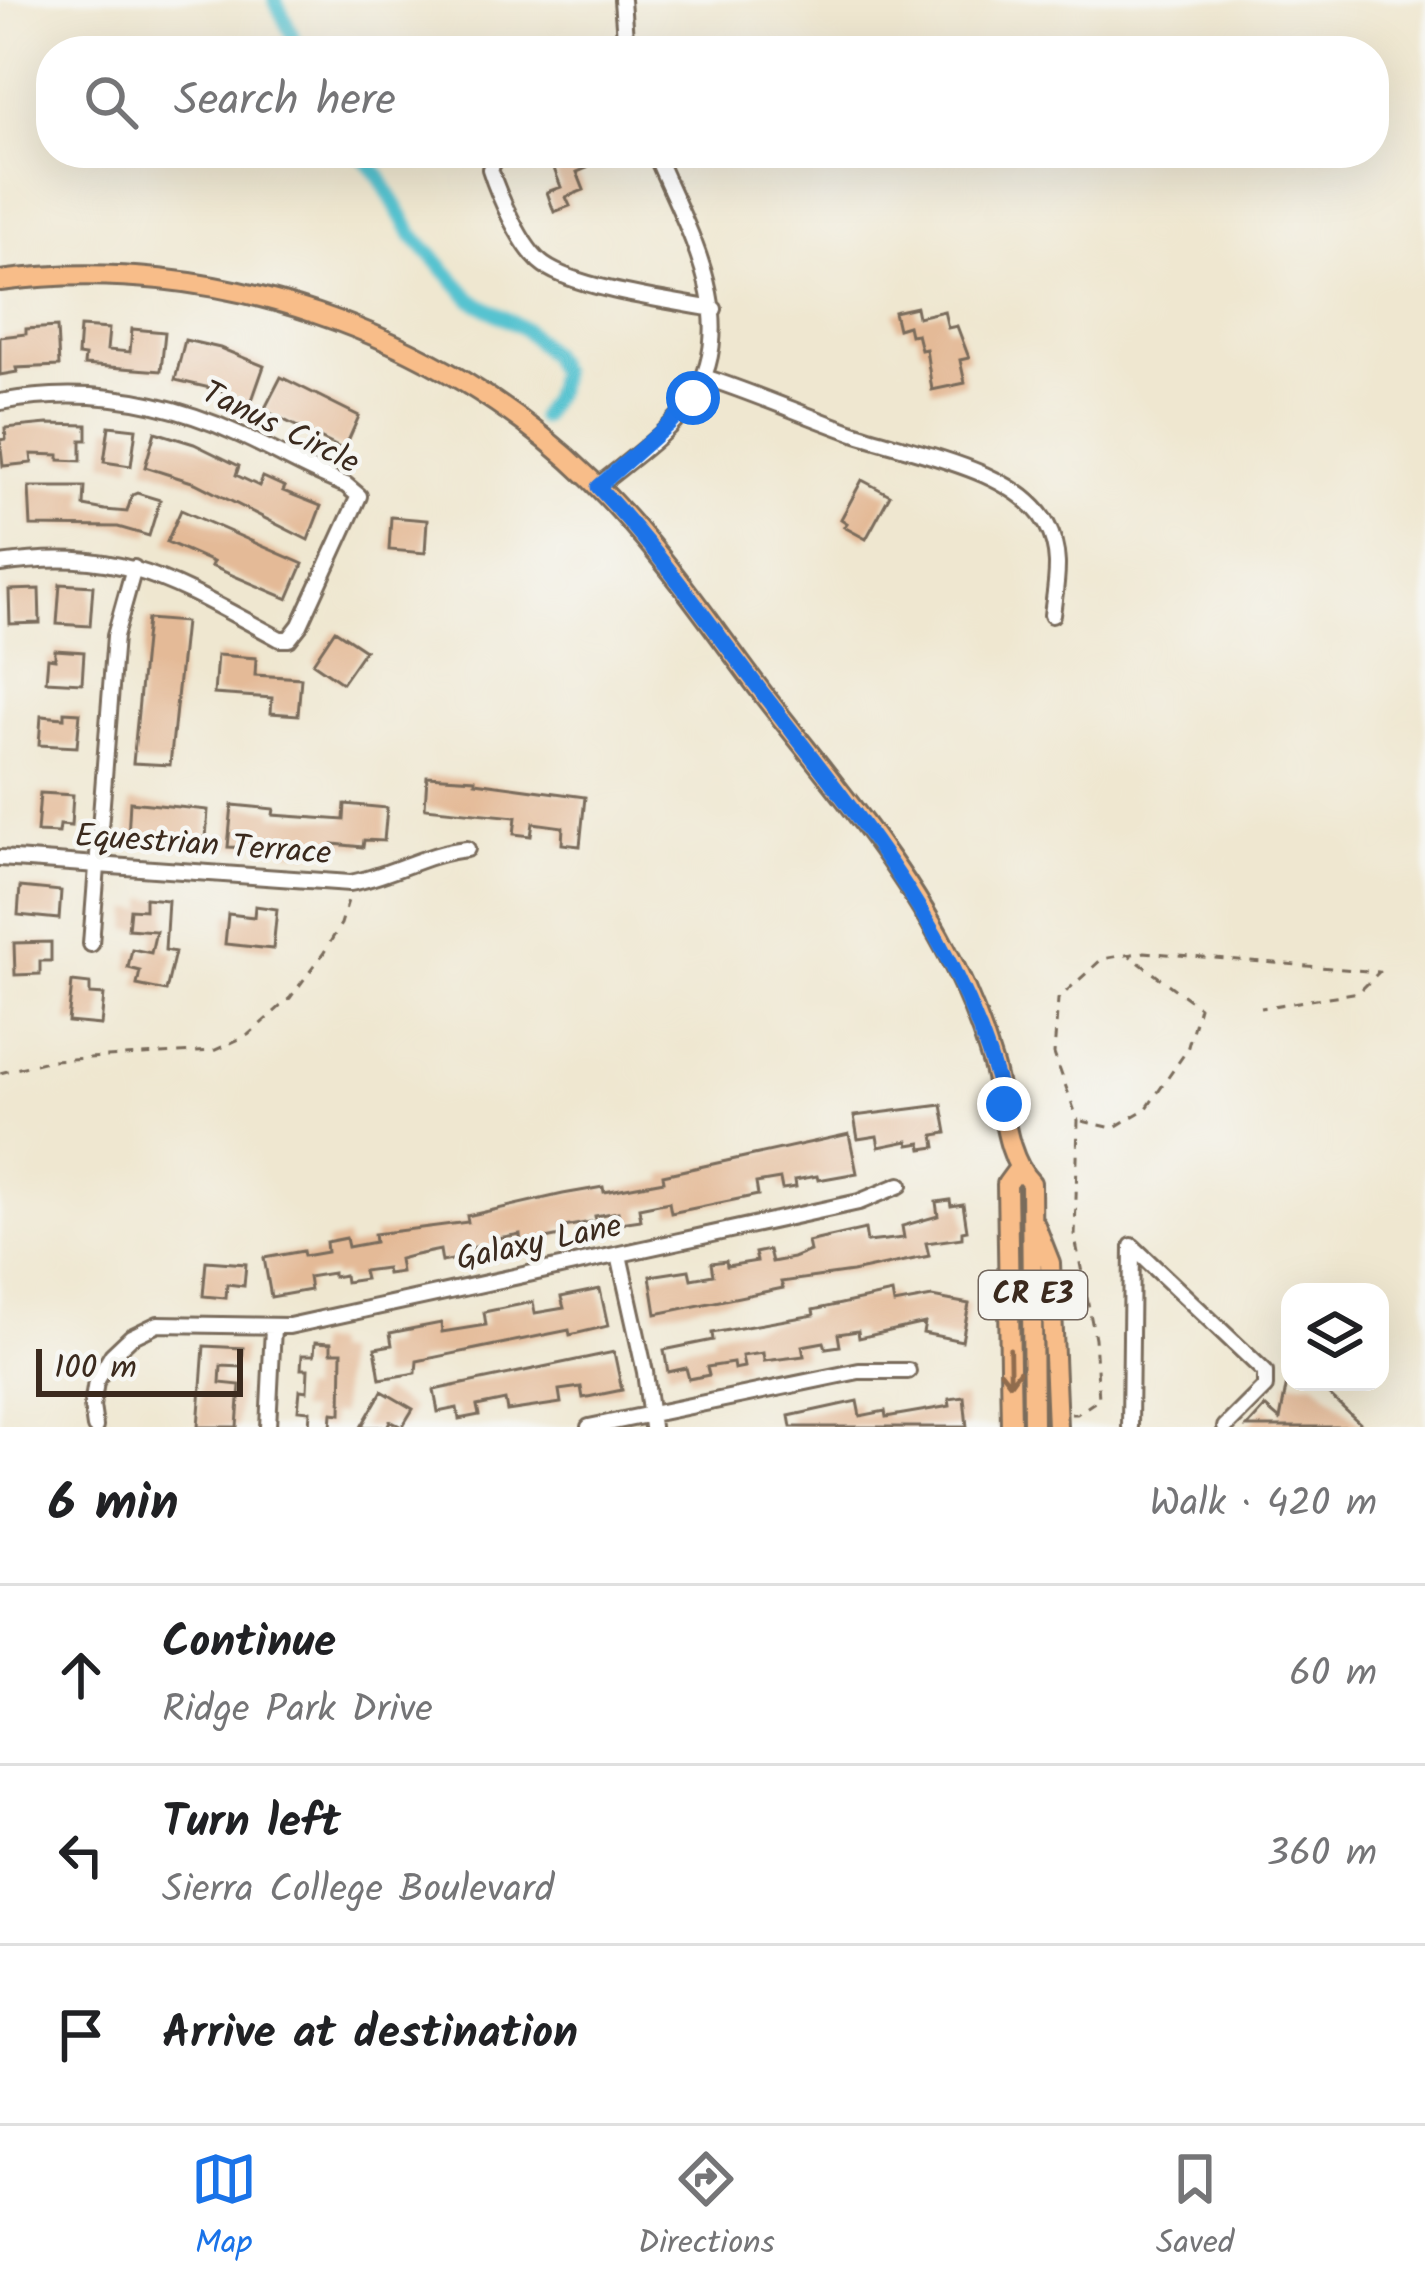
<!DOCTYPE html>
<html lang="en">
<head>
<meta charset="utf-8">
<style>
	:root { --surface:#fff; --page:#f2f2f2; --text:#202124; --muted:#757577; --line:#e0e0e0; --accent:#1a73e8 }
	body { margin:0; font-family:Kalam,sans-serif; background:var(--page); color:var(--text) }
	.controls { position:absolute; right:36px; bottom:36px; display:grid; overflow:hidden; border-radius:24px; box-shadow:0 12px 48px #0002 }
	.controls button { width:108px; height:108px; display:grid; place-items:center; padding:0; border:0; border-bottom:3px solid var(--line); background:var(--surface); color:var(--text); font:60px sans-serif }
	.scale { position:absolute; left:36px; bottom:30px; width:207px; box-sizing:border-box; padding-left:12px; border:6px solid #3b2a1e; border-top:0; font-size:33px; line-height:42px; white-space:nowrap; color:#3b2a1e; -webkit-text-stroke:9px #f6f6f2; paint-order:stroke }
	.stop { position:absolute; width:36px; height:36px; margin:-27px; border:9px solid #1a73e8; border-radius:50%; background:#fff }
	.stop.end { background:#1a73e8; border-color:#fff; box-shadow:0 3px 12px #0008 }
	.list { margin:0; padding:0; list-style:none }
	h2 { display:flex; justify-content:space-between; align-items:center; height:156px; margin:0; padding:0 48px; font-size:51px }
	h2 small { font-size:39px; font-weight:400; color:var(--muted) }
	.list li { display:grid; grid-template-columns:78px 1fr auto; gap:36px; align-items:center; box-sizing:border-box; height:180px; padding:0 48px; border-top:3px solid var(--line) }
	.list b { display:block; font-size:45px; white-space:nowrap }
	.list p { margin:0; font-size:39px; white-space:nowrap; color:var(--muted) }
	.list em { font-size:39px; font-style:normal; color:var(--muted) }
	.icon { flex:none; width:66px; height:66px; fill:none; stroke:currentColor; stroke-width:2; stroke-linecap:round; stroke-linejoin:round }
	.map { position:relative; flex:none; width:1425px; height:1427px; overflow:hidden }
	.search { position:absolute; background:var(--surface); box-shadow:0 12px 48px #0002; left:36px; right:36px; top:36px; height:132px; display:flex; align-items:center; gap:30px; box-sizing:border-box; padding:0 42px; border-radius:48px; color:var(--muted); font-size:45px }
	.sheet { height:696px; background:var(--surface) }
	nav { display:flex; justify-content:space-around; align-items:center; box-sizing:border-box; height:168px; border-top:3px solid var(--line); background:var(--surface); font-size:33px; color:var(--muted) }
	nav a { display:grid; justify-items:center; gap:6px }
	nav .on { color:var(--accent) }
	.map>svg:first-child { display:block }
	.lines { fill:none; stroke-linecap:round; stroke-linejoin:round }
	.canal { stroke:#57c3d0; stroke-width:15 }
	.building { fill:#e4ba97 }
	.minor-casing { stroke:#7a6c5c; stroke-width:20 }
	.major-casing { stroke:#7a6c5c; stroke-width:24 }
	.path { stroke:#7a6c5c; stroke-width:3; stroke-dasharray:9 9; stroke-linecap:butt }
	.minor { stroke:#fff; stroke-width:14 }
	.major { stroke:#f8bd89; stroke-width:18 }
	.oneway { stroke:#906c4e }
	.route { stroke:#1a73e8; stroke-width:15 }
	.labels { text-anchor:middle; dominant-baseline:central; stroke-width:9; stroke-linejoin:round; paint-order:stroke }
	.shield { fill:#f6f6f2; stroke:#73675e; stroke-width:3 }
	.shield-label { font-size:30px; font-weight:bold; fill:#3b2a1e }
	.street-label { font-size:33px; fill:#3b2a1e; stroke:#f6f6f2 }
</style>
</head>
<body>
<div class="map">
<svg width="1425" height="1427" viewBox="0 0 1425 1427">
	<rect width="100%" height="100%" fill="#f6f6f2"/>
	<filter id="ink" filterUnits="userSpaceOnUse"><feTurbulence type="fractalNoise" baseFrequency=".00833" numOctaves="2"/><feDisplacementMap in="SourceGraphic" scale="24" xChannelSelector="R" yChannelSelector="G"/><feConvolveMatrix kernelMatrix="1 2 1 2 8 2 1 2 1" color-interpolation-filters="sRGB"/></filter>
	<filter id="wash" filterUnits="userSpaceOnUse"><feTurbulence type="fractalNoise" baseFrequency=".004" numOctaves="4" result="noise"/><feDisplacementMap in="SourceGraphic" scale="48" xChannelSelector="R" yChannelSelector="G"/><feGaussianBlur stdDeviation="2.7" result="paint"/><feColorMatrix in="noise" values="0 0 0 0 0 0 0 0 0 0 0 0 0 0 0 0 0 1.4 0 .05"/><feComposite in="paint" operator="in"/></filter>
	<g filter="url(#wash)">
		<rect width="100%" height="100%" fill="#efe7d0"/>
		<g class="lines">
			<path class="canal" d="M275,0L300,51
				M360,153L379,176L412,234L472,300L524,329L549,353L559,372L556,390L541,417"/>
		</g>
		<g id="blocks">
			<path class="building" d="M563,153H581L587,168L577,172L584,190L566,197L570,206L554,212L547,192L561,187L550,158Z
				M916,307L918,317L944,311L948,328L957,326L969,358L960,360L965,383L932,390L926,349L921,350L917,334L910,335L908,326L898,329L894,312Z
				M57,327L59,366L16,368L17,372L0,375V337L26,334V329Z
				M80,327L109,329L107,350L130,352L132,329L165,332L161,371L84,365L85,356L78,355Z
				M185,340L220,348L264,366L251,403L223,391L175,380Z
				M281,377L359,416L344,450L264,410Z
				M47,424L87,425V440H81V461L59,460V455L31,454L32,463L3,466L0,440L6,439L5,428Z
				M109,426L136,429L131,466L104,462Z
				M155,432L194,444L239,466L236,475L259,486L263,477L285,487L283,491L321,506L308,540L195,483L145,467Z
				M862,480L890,495L866,539L844,527L847,523L841,519Z
				M29,487H85L84,506L105,510L127,512L132,495L137,493L160,500L149,536L118,527L31,526Z
				M181,510L303,564L288,599L211,566L213,562L167,542Z
				M391,517L427,520L425,553L389,550Z
				M60,584L93,586L90,626L57,624Z
				M39,589L40,623L10,624L9,590Z
				M147,619L185,622L170,765L133,763Z
				M335,630L365,650L342,683L313,663Z
				M55,650L84,652L82,683L46,681L48,658L55,659Z
				M217,655L256,658L255,675L301,678L298,715L271,713L272,698L214,694Z
				M64,712L80,713L77,747L39,745L41,716L64,718Z
				M427,776L475,779V782L585,797L580,846L562,844L563,827L533,823L531,836L514,834L516,817L425,808Z
				M40,793L73,795L71,826L60,825L59,833L37,832Z
				M130,802L208,810L206,838L196,837V843L157,840L156,845L137,844L138,837H128Z
				M345,804L387,808L384,841L364,840L363,847L333,844L332,851L312,850V854L287,852L288,847L250,843L249,848L228,847L232,805L274,809L273,815L344,820Z
				M20,887L61,891L59,919L18,915Z
				M145,898L168,900L165,950L175,952L166,991L137,985L140,971L128,968L132,949L151,953L156,931L128,929L130,909L145,910Z
				M255,906L277,909L273,949L225,944L228,914L254,917Z
				M51,942V961H40V974L15,975L14,943Z
				M72,982L90,984V994L104,995L101,1025L68,1022Z
				M942,1105L947,1133L934,1135L936,1147L922,1149L921,1143L909,1145L908,1141L879,1147L877,1136L858,1139L854,1116Z
				M849,1134L857,1173L818,1180L817,1176L795,1180L796,1187L782,1189L780,1179L756,1183L758,1195L671,1213L669,1202L639,1208L641,1220L620,1223L618,1212L595,1216L596,1221L559,1228L560,1236L521,1244L520,1234L498,1238L500,1249L486,1251L485,1245L461,1250L462,1258L442,1262L440,1250L411,1256L399,1259L401,1272L387,1274L386,1268L363,1271L365,1279L345,1282L344,1275L333,1277V1273L308,1277L310,1290L271,1297L264,1258L303,1251L304,1256L327,1252L326,1242L346,1238L348,1247L375,1242L374,1234L468,1222L467,1216L563,1194L603,1187L604,1192L664,1181L663,1175Z
				M950,1200L951,1206L963,1204L967,1230L962,1231V1238L926,1243L929,1256L852,1272L781,1282L783,1288L656,1314L650,1276L689,1270L691,1279L713,1275L711,1263L726,1261L727,1266L757,1261L755,1253L769,1250L772,1262L793,1258L810,1251L808,1242L865,1229L867,1242L904,1238L902,1226L938,1216L936,1202Z
				M206,1261L246,1264L244,1286L227,1284L226,1298L203,1296Z
				M600,1289L608,1326L570,1335L569,1330L417,1361L416,1373L380,1379L375,1348L392,1345L390,1333L441,1323L442,1332L486,1325L484,1312L533,1302L535,1313L564,1308L561,1297Z
				M892,1293L894,1304L932,1297L969,1304L962,1341L923,1333L925,1323L859,1338L858,1331L838,1334L840,1346L826,1348L824,1342L802,1346L804,1356L764,1361L763,1353L742,1356L744,1367L734,1369L733,1363L707,1367L709,1375L689,1379L686,1368L668,1372L664,1350L713,1340L712,1333L814,1315L813,1310Z
				M315,1342L331,1343V1352H342L341,1414L332,1413L331,1427H309L310,1411L298,1410L300,1390L307,1391L308,1369H301L302,1355H314Z
				M204,1346L243,1348L242,1367L221,1366L220,1383L240,1385L237,1427H198Z
				M614,1352L622,1390L583,1398L581,1387L559,1390L561,1403L507,1411L505,1400L477,1406L479,1415L459,1419L457,1408L438,1412L434,1390Z
				M1287,1382H1315L1364,1427H1247L1265,1407L1280,1420Z
				M382,1391L413,1409L402,1427L390,1421L387,1427H361Z
				M964,1397L967,1427H791L789,1416L857,1401L860,1416L885,1411L886,1417L950,1406L949,1399Z"/>
		</g>
	</g>
	<g filter="url(#ink)">
		<use href="#blocks" fill-opacity="0" stroke="#7a6c5c" stroke-width="3"/>
		<g class="lines">
			<defs>
				<path id="minor" d="M622,0L626,51
					M496,158L490,169C498,194 522,250 544,265C578,289 671,301 714,309
					M704,377C754,393 801,414 851,432C907,452 1017,468 1047,525C1063,555 1056,582 1052,615
					M0,402C82,387 161,399 236,433C273,449 308,471 346,485L359,496L300,625L289,639H280C175,583 125,546 0,564
					M598,486C629,460 670,433 693,398C743,319 686,228 655,153
					M0,858L350,883C391,876 425,853 467,849
					M91,944L115,636L134,568
					M619,1255L645,1372L652,1427
					M95,1427L92,1406L96,1382L112,1355L131,1337L158,1324L289,1326L859,1202L900,1185
					M268,1427L273,1328
					M589,1427L859,1371H908
					M1130,1427L1132,1246L1265,1372V1387L1225,1427"/>
				<path id="major" d="M0,281C212,253 437,330 590,479C657,544 710,624 766,698C828,778 897,857 945,948C965,985 981,1025 993,1065C1004,1102 1004,1156 1031,1183L1033,1427
					M1035,1225L1050,1263L1057,1427
					M1011,1427L1007,1184L1018,1169"/>
			</defs>
			<use href="#minor" class="minor-casing"/>
			<use href="#major" class="major-casing"/>
			<path class="path" d="M0,1073L51,1060L213,1051L248,1035L290,998L323,954L341,924L349,897
				M1082,1121L1113,1128L1147,1108L1187,1050L1199,1007L1130,956
				M1071,1414H1077L1099,1399L1095,1338L1075,1238L1078,1120L1054,1054L1058,999L1102,959L1144,952L1379,972L1359,992L1261,1008"/>
			<use href="#minor" class="minor"/>
			<use href="#major" class="major"/>
		</g>
		<defs><path id="oneway-shaft" d="M-6 0H5M1.5-3L5.5 0L1.5 3" fill="none" stroke-width="1.6" stroke-linecap="round" stroke-linejoin="round" transform="scale(3)"/></defs>
		<use class="oneway" href="#oneway-shaft" transform="translate(1010 1367) rotate(89)"/>
	</g>
	<g class="lines" filter="url(#ink)">
		<path class="route" d="M693,398L669,424L598,487C659,551 710,625 764,695C867,829 960,937 1004,1104"/>
	</g>
	<g class="labels">
		<rect class="shield" x="979" y="1271" width="108" height="48" rx="9"/>
		<g class="shield-label">
			<text x="1033" y="1295">CR E3</text>
		</g>
		<g class="street-label">
			<text transform="translate(280 429) rotate(26)">Tanus Circle</text>
			<text transform="translate(203 846) rotate(4)">Equestrian Terrace</text>
			<text transform="translate(539 1244) rotate(-12)">Galaxy Lane</text>
		</g>
	</g>
</svg>
<div class="controls">
<button><svg class="icon" aria-label="layers" viewBox="0 0 24 24"><path d="M12 4l9 5-9 5-9-5zM3 14l9 5 9-5"/></svg></button>
</div>
<div class="scale">100 m</div>
<div class="stop" style="left:693px;top:398px"></div>
<div class="stop end" style="left:1004px;top:1104px"></div>
<div class="search"><svg class="icon" aria-label="search" viewBox="0 0 24 24"><circle cx="10" cy="10" r="6"/><path d="M15 15l6 6"/></svg>Search here</div>
</div>
<section class="sheet">
<h2>6 min<small>Walk · 420 m</small></h2>
<ul class="list">
<li><svg class="icon" aria-label="ahead" viewBox="0 0 24 24"><path d="M12 20V5M6 11l6-6 6 6"/></svg><div><b>Continue</b><p>Ridge Park Drive</p></div><em>60 m</em></li>
<li><svg class="icon" aria-label="left" viewBox="0 0 24 24"><path d="M17 20v-9H6M10 6l-5 5 5 5"/></svg><div><b>Turn left</b><p>Sierra College Boulevard</p></div><em>360 m</em></li>
<li><svg class="icon" aria-label="arrive" viewBox="0 0 24 24"><path d="M6 21V4h12l-3 4 3 4H6"/></svg><div><b>Arrive at destination</b></div></li>
</ul>
</section>
<nav>
<a class="on"><svg class="icon" aria-label="map" viewBox="0 0 24 24"><path d="M3 6l6-2 6 2 6-2v14l-6 2-6-2-6 2zM9 4v14M15 6v14"/></svg>Map</a>
<a><svg class="icon" aria-label="directions" viewBox="0 0 24 24"><path d="M12 3l9 9-9 9-9-9zM9 14v-3h6M13 9l2 2-2 2"/></svg>Directions</a>
<a><svg class="icon" aria-label="saved" viewBox="0 0 24 24"><path d="M7 4h10v16l-5-4-5 4z"/></svg>Saved</a>
</nav>
</body>
</html>
